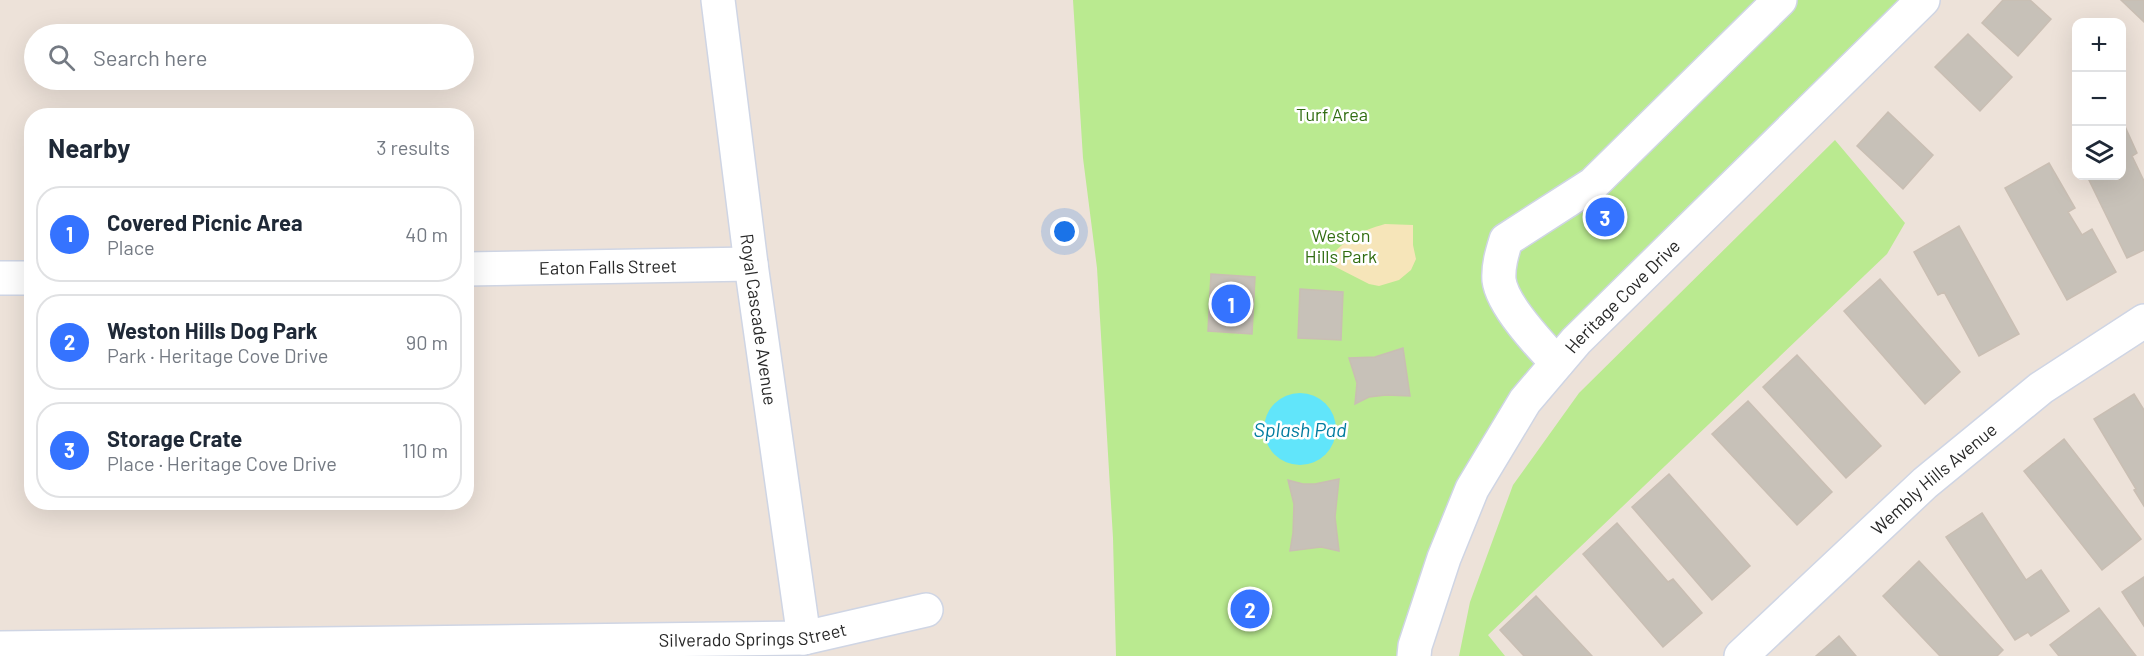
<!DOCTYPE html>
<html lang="en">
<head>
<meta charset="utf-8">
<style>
	:root { --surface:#fff; --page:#f6f6f7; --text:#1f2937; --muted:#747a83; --line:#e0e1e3; --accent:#3573ff }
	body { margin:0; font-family:Barlow,sans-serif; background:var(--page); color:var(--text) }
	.controls { position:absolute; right:18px; top:18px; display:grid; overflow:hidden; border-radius:12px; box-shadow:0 6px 24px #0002 }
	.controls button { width:54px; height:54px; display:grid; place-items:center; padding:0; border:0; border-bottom:2px solid var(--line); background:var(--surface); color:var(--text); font:30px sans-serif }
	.you { position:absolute; left:1065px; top:232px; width:21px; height:21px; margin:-15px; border:4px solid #fff; border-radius:50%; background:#1a73e8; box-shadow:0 0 0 9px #1a73e833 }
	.badge { display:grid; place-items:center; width:39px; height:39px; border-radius:50%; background:var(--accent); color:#fff; font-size:20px; font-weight:700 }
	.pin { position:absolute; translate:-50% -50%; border:3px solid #fff; box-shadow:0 2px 6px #0006 }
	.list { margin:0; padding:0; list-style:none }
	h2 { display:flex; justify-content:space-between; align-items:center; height:78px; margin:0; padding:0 24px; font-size:26px }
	h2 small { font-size:20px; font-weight:400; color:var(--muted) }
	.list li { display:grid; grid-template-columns:39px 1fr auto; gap:18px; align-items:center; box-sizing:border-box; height:96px; margin:0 12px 12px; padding:0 12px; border:2px solid var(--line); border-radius:24px }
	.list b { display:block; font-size:22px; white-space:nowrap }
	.list p { margin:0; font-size:20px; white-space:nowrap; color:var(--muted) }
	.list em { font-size:20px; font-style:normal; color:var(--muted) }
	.icon { flex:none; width:33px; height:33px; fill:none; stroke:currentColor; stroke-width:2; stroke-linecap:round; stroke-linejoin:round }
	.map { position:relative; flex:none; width:2144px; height:656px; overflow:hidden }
	.search { position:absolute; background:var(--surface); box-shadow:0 6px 24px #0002; left:24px; top:24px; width:450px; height:66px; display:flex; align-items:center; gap:15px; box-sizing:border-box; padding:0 21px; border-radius:33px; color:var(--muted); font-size:22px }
	.panel { position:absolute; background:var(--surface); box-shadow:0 6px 24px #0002; left:24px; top:108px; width:450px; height:402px; border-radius:24px }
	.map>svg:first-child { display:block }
	.green { fill:#baea90 }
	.sand { fill:#f6e5b9 }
	.water { fill:#61e5fa }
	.building { fill:#c7c1b8; stroke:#c9beb3; stroke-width:1.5 }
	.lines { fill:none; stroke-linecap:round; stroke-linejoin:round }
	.minor-casing { stroke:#cfd5e4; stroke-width:36 }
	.minor { stroke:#fff; stroke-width:33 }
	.labels { text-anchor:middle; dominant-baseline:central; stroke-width:5; stroke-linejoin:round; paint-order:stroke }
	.park-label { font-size:18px; fill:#316d12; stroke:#fff }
	.street-label { font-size:18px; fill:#292929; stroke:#fff }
	.water-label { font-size:20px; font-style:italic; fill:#017ca0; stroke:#fff }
</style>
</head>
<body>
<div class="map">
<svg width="2144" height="656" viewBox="0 0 2144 656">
	<rect width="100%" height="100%" fill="#ede2d9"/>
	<path class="green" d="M1073,0H1929L1509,428L1414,656H1116L1113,538L1097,268L1083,158Z
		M1835,140L1905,223L1887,254L1488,635L1505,656H1459L1470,602L1513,485L1579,393Z"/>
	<path class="sand" d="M1385,224L1413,225V245L1416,259L1411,270L1399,280L1379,286L1369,284L1324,261C1345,242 1356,232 1385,224Z"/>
	<path class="water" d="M1264 429a36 36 0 1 1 72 0a36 36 0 1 1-72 0Z"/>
	<path class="building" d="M2003,0H2030L2051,19L2018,56L1982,23Z
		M2121,0H2144V22Z
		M1968,34L2012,77L1980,111L1935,67Z
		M1888,112L1933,155L1903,189L1857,146Z
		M2123,122L2137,153L2132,156L2144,181V250L2127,258L2087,176H2122Z
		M2049,163L2075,208L2068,212L2082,235L2092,229L2116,272L2067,300L2005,188Z
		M1600,201L1620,221L1610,231L1589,213Z
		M1959,226L2019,334L1979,356L1944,292L1938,295L1914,252Z
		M1211,274L1255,277L1252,334L1208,331Z
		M1880,279L1960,372L1925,404L1844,311Z
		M1300,289L1343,292L1341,340L1298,338Z
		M1403,348L1410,396L1386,395L1369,397L1355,404L1357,383L1349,358L1375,357Z
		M1797,355L1881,446L1846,478L1763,387Z
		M2134,394L2144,410V506L2134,490L2136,489L2094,419Z
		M1748,401L1832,492L1797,525L1712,434Z
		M2064,439L2141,539L2102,570L2024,471Z
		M1669,474L1750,566L1712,600L1632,507Z
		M1339,479L1335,517L1339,551L1321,547L1290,551L1293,533L1294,504L1288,480L1303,484H1315Z
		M1982,513L2026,580L2041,570L2069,611L2031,636L2028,632L2015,640L1946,537Z
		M1617,523L1668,582L1673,579L1702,613L1663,647L1583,554Z
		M1919,561L2003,650L1997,656H1940L1883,596Z
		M2144,577V626L2122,592Z
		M1536,596L1592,656H1524L1500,630Z
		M2099,608L2136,656H2059L2050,645Z
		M1839,636L1856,656H1816Z"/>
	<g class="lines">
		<defs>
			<g id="minor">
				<path id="s1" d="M718,0L751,264L804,638"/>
				<path id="s2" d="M466,269L751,264"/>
				<path d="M0,278H32"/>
				<path d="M1557,363C1540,345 1502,305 1499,280C1498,266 1502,253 1506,240L1593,184L1780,0"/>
				<path id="s3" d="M0,648L804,638L926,610"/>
				<path id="s4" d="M1414,656L1415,646L1444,558L1472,489L1525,401L1576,341L1923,0"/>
				<path id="s5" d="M1741,656L1925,483L2041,388L2144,321"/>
			</g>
		</defs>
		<use href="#minor" class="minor-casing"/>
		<use href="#minor" class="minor"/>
	</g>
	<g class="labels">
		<g class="park-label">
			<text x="1332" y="114">Turf Area</text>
			<text x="1341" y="235">Weston<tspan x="1341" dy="21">Hills Park</tspan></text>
		</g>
		<g class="street-label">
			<text stroke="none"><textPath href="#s2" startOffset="142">Eaton Falls Street</textPath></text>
			<text stroke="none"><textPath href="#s4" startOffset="423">Heritage Cove Drive</textPath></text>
			<text stroke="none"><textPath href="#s1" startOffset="322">Royal Cascade Avenue</textPath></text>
			<text stroke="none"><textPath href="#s5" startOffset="262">Wembly Hills Avenue</textPath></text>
			<text stroke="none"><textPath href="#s3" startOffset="753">Silverado Springs Street</textPath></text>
		</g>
		<g class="water-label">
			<text x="1300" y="429">Splash Pad</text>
		</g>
	</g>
</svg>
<div class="controls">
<button>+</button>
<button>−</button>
<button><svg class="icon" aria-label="layers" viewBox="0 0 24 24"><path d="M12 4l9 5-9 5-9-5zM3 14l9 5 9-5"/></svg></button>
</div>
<div class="you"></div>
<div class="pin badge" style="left:1231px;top:304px">1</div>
<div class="pin badge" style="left:1250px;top:609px">2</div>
<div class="pin badge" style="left:1605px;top:217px">3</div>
<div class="search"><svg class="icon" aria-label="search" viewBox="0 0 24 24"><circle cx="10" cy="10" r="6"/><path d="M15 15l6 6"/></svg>Search here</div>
<section class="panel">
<h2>Nearby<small>3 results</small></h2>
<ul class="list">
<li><span class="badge">1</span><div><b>Covered Picnic Area</b><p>Place</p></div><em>40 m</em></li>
<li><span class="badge">2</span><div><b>Weston Hills Dog Park</b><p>Park · Heritage Cove Drive</p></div><em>90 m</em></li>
<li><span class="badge">3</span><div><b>Storage Crate</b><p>Place · Heritage Cove Drive</p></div><em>110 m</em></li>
</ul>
</section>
</div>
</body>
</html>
